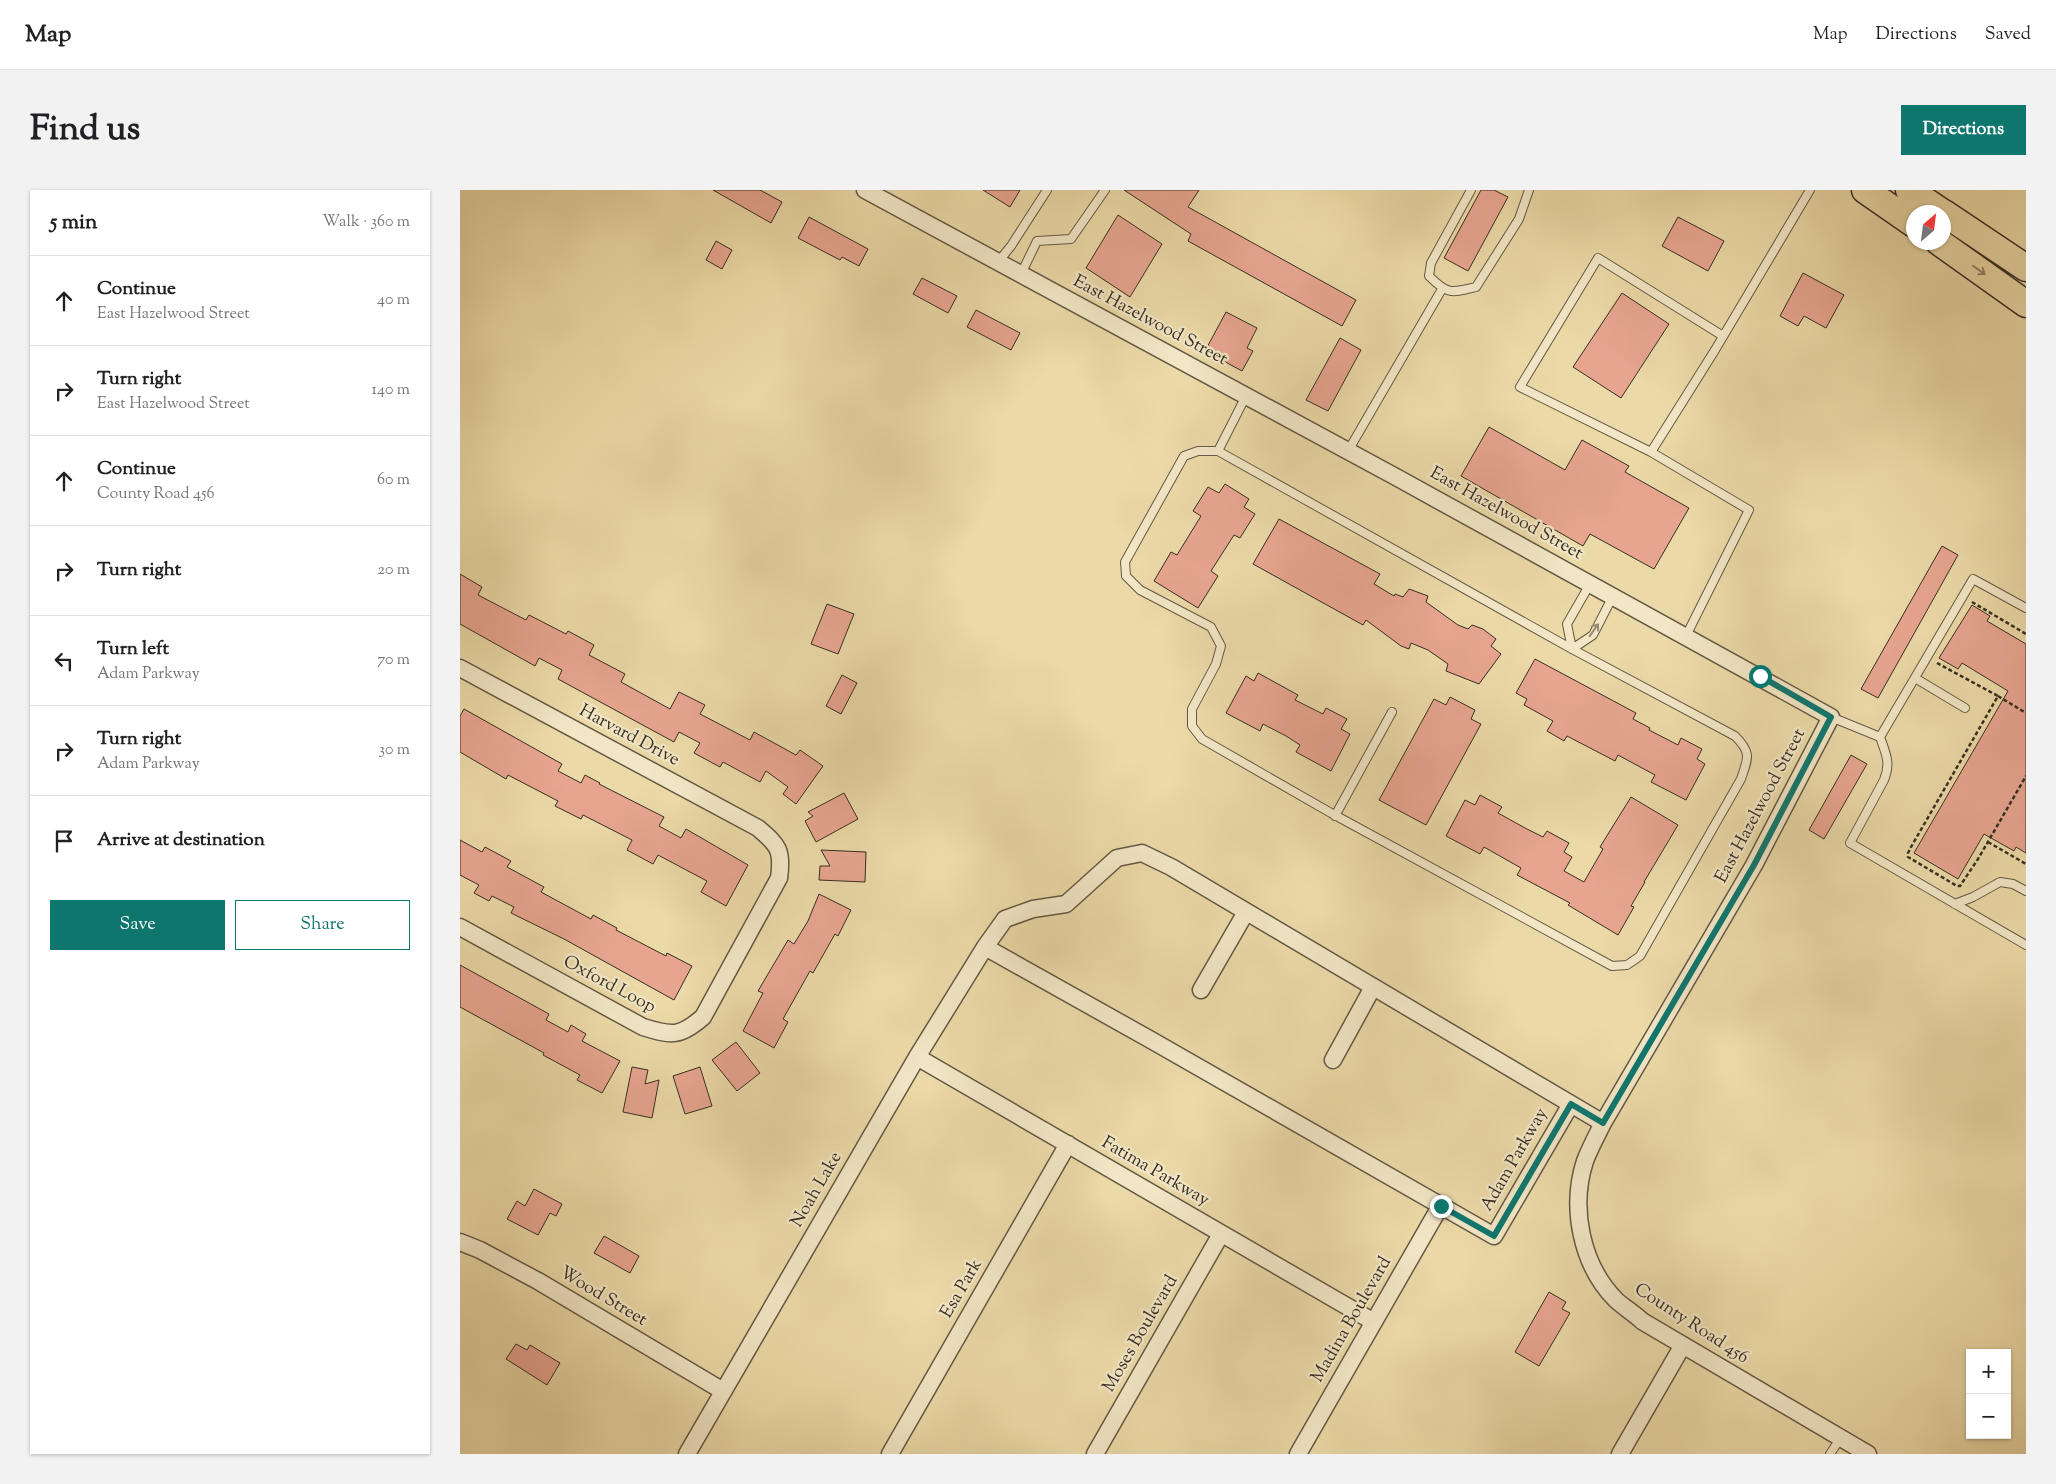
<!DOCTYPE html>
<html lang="en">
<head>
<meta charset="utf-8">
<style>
	:root { --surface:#fff; --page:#f2f2f2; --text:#202124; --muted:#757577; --line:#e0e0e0; --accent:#0f766e }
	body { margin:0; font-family:"Sorts Mill Goudy",serif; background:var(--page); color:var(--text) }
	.controls { position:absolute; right:15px; bottom:15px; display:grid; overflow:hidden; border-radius:0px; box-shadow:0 1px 4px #0004 }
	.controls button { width:45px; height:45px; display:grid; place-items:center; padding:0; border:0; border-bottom:1px solid var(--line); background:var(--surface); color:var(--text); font:25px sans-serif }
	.compass { position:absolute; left:1446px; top:15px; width:45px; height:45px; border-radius:50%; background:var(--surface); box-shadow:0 1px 4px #0004; rotate:28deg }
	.stop { position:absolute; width:15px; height:15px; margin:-11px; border:4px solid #0f766e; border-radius:50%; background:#fff }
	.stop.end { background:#0f766e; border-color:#fff; box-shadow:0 1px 5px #0008 }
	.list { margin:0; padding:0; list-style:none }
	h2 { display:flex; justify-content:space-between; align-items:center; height:65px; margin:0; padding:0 20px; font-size:21px }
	h2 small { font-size:16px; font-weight:400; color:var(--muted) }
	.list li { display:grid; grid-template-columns:32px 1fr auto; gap:15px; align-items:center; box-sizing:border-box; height:90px; padding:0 20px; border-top:1px solid var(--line) }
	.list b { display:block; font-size:19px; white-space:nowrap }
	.list p { margin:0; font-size:16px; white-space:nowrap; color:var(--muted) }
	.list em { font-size:16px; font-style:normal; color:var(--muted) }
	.actions { display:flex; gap:10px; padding:15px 20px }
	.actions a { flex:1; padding:11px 0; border:1px solid var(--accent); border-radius:0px; text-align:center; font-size:18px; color:var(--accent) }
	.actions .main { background:var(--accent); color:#fff }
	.icon { flex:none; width:28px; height:28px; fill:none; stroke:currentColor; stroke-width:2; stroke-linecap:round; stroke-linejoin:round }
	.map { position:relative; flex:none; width:1566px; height:1264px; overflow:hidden; border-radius:0px }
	header { display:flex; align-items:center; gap:30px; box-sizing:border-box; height:70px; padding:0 25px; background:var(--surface); border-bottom:1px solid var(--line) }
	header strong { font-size:24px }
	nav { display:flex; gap:28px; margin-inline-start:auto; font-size:18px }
	.intro { display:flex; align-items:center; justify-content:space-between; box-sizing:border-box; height:120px; padding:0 30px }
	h1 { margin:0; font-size:35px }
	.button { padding:12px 22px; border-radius:0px; background:var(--accent); color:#fff; font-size:18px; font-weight:700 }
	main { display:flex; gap:30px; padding:0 30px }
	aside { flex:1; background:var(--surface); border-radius:0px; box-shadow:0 1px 4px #0004 }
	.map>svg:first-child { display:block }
	.building { fill:#e7a590; stroke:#382e23 }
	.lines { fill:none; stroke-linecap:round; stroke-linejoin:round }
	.service-casing { stroke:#655944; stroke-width:10 }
	.minor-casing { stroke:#655944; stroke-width:19 }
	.trunk-casing { stroke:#382e23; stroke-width:29 }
	.path { stroke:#382e23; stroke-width:2.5; stroke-dasharray:4 2.5; stroke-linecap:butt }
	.service { stroke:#f2e6c6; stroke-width:8 }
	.minor { stroke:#f2e6c6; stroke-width:16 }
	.trunk { stroke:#ebd9a7; stroke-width:26 }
	.oneway { stroke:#928465 }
	.oneway2 { stroke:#958a74 }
	.route { stroke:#0f766e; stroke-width:6 }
	.labels { text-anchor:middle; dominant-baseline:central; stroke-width:4.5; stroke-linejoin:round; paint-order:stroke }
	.street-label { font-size:18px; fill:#382e23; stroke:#f2e6c6 }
</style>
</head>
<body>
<header>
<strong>Map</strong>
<nav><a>Map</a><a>Directions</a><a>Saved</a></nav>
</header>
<div class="intro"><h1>Find us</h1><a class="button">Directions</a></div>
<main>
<aside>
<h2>5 min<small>Walk · 360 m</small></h2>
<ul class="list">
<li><svg class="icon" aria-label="ahead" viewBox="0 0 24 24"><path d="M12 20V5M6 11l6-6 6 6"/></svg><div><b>Continue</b><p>East Hazelwood Street</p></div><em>40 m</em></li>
<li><svg class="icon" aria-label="right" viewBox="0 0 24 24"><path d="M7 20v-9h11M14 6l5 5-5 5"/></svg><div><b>Turn right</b><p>East Hazelwood Street</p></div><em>140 m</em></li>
<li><svg class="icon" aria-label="ahead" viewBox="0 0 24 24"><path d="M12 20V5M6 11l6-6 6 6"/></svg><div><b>Continue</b><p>County Road 456</p></div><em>60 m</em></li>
<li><svg class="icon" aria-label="right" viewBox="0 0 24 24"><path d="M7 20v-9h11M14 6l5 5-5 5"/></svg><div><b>Turn right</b></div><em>20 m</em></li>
<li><svg class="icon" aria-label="left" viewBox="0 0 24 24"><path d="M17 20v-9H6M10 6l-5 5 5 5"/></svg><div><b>Turn left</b><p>Adam Parkway</p></div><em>70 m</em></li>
<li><svg class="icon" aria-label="right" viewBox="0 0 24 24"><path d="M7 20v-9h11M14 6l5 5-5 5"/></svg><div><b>Turn right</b><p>Adam Parkway</p></div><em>30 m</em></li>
<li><svg class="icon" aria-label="arrive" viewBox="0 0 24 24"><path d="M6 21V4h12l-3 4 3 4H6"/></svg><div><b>Arrive at destination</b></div></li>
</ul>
<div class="actions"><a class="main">Save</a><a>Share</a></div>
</aside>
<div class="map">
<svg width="1566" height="1264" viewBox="0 0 1566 1264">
	<rect width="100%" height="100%" fill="#ebd9a7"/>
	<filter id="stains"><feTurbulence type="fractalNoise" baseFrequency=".004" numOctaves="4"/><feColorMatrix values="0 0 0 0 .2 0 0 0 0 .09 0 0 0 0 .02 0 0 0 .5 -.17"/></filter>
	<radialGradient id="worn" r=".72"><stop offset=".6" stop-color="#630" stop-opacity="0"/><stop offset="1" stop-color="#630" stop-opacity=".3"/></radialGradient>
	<path class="building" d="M253,0H300L322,12L311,33Z
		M523,0H560L550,17Z
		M664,0H739L728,17L896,110L882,136L728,51L731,44Z
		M1021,0H1034L1048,7L1008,81L984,68Z
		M658,25L702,54L670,107L626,78Z
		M349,27L408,59L399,76L382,67L380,70L338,48Z
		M1218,27L1264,51L1248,81L1202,56Z
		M256,51L272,60L262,79L246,70Z
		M1343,83L1384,105L1366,138L1344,126L1338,136L1320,126Z
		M462,88L497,106L488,123L453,104Z
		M1162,103L1209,134L1161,208L1113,177Z
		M516,120L560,143L551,160L507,137Z
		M766,122L797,138L787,158L793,161L782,181L745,161Z
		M880,148L901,160L868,221L846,210Z
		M1029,237L1105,280L1122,250L1169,276L1165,282L1229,318L1194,379L1130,344L1123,356L1001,286Z
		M765,294L789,309L784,317L795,324L780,348L774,345L751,381L758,386L738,418L694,391L711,362L717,365L741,326L733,321L748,297L759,303Z
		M819,329L920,384L914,394L934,406L935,404L943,407L949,399L968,406L966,412L998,435L1008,439L1012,435L1023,439L1036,449L1031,456L1041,464L1019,494L986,481L988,474L968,460L951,453L949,459L941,456L906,430L903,435L793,374Z
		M1482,356L1498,365L1418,508L1401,499Z
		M0,384L22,397L18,405L66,430L69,425L106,444L108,441L134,455L129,465L165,484L161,492L210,519L219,502L245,515L240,524L290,550L294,542L336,565L340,560L363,576L336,614L323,604L328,597L306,581L300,592L263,572L260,577L234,563L240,553L219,542L214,552L98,489L102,480L79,468L75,476L0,434Z
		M367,414L394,424L378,464L351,454Z
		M1512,415L1530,426L1527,431L1566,454V663L1556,657L1554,661L1524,644L1498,689L1454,663L1548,501L1502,473L1498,479L1479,468Z
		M1075,469L1176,523L1173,529L1190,538L1189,540L1218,555L1221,548L1242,559L1237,569L1245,574L1226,610L1191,592L1195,585L1158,565L1155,571L1107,546L1104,551L1087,541L1093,531L1064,515L1067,509L1056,503Z
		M798,483L838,505L835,510L863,524L866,518L887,529L881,539L890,544L871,581L836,562L840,555L826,546L803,534L800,541L766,523L786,486L794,491Z
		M382,485L397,493L381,524L366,516Z
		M990,507L1015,520L1011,529L1021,534L966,635L919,610L974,509L986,515Z
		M4,519L102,574L98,581L121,593L125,585L140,593L139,594L204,627L199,636L221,648L226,639L288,675L266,716L241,702L247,691L198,665L193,674L167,660L172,650L123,625L121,629L95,616L98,611L48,585L46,589L0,562V526Z
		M1391,565L1407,574L1364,649L1349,640Z
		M384,603L398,629L356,652L345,631L353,626L348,622Z
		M1020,605L1042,617L1038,623L1065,638L1083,647L1087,641L1109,653L1104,662L1112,667L1104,681L1124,692L1143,659L1140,657L1171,607L1218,635L1184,692H1185L1171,716L1174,717L1158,745L1108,715L1110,713L1057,685L1061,678L1024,657L1020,664L986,646L1005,610L1015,615Z
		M0,650L22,662L25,657L51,671L47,677L84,697L81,702L131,729L133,725L157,738L156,740L206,766L207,763L232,776L214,810L104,749L51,723L54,717L32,706L29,711L14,703L19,695L0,685Z
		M361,660L406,662L405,692L359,690L360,676H370Z
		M359,704L391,720L378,746L375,744L353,783L350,781L323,829L328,832L314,858L283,841L303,803L298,801L328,750L334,754L348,731Z
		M0,775L89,824L86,830L108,842L111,835L126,844L122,851L160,871L142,903L117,890L120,885L83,865L84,863L0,817Z
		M276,852L300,883L277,901L252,870Z
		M172,877L188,880L185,894L199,890L192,928L163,922Z
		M240,877L252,916L225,924L213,886Z
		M74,999L102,1014L96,1026L90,1023L78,1045L47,1029L57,1011L65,1016Z
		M144,1046L179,1066L170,1083L134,1063Z
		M1089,1102L1106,1112L1102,1119L1110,1123L1079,1176L1055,1162Z
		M56,1154L67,1160L70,1155L100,1173L87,1195L46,1169Z"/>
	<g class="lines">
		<defs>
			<path id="service" d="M1011,0L971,73L969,86C988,105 991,103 1016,97L1059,29L1069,0
				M538,72L551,56L587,0
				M561,84L577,51L611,49L645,0
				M738,261H758L1112,459L1275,546C1292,563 1288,568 1281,589L1180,766L1167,775L1152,776L871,623L742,549L732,536V519L756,474L761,456L751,437L680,400L666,386L665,372L724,266Z
				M758,261L786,206
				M888,261L982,99
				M1191,262L1060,197L1138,68L1263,146
				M1130,394L1107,434L1112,459L1133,445L1153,406
				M1226,446L1289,320L1191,262L1255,160L1350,0
				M1455,488L1505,518
				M1371,527L1420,547C1426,564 1431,573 1424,590L1390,653L1566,755
				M1420,547L1513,389L1566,418
				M875,626L932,522
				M1495,714L1513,707L1540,692L1553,694L1566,701
				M1370,1264L1380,1249"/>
			<path id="minor" d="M405,0L936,287L1371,527L1294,675L1143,933C1137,945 1130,958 1125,971C1110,1017 1121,1074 1155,1109C1163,1117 1174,1123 1182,1131L1408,1264
				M0,478L298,638C318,655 323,660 319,688L243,827C220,847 212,846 183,837L0,737
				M525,757L691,850L1034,1046L1111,914
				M741,800L786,722
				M457,867L914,1132
				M873,870L913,797
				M0,1052L20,1060L78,1091L263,1201
				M227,1264L457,867L525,757L545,729L573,719L606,714L657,668L682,663L711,677L1143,933
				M430,1264L608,954
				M635,1264L761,1044
				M838,1264L981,1015
				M1160,1264L1223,1155"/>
			<path id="trunk" d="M1405,0L1454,34
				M1449,0L1482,22
				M1484,23L1566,78
				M1479,52L1566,114"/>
		</defs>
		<use href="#service" class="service-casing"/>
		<use href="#minor" class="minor-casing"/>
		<use href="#trunk" class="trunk-casing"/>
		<path class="path" d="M1512,412L1566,444
			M1477,473L1538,506L1451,657L1448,663V667L1497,696H1500L1518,669L1566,586
			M1538,506L1566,523
			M1528,652L1566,674"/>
		<use href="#service" class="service"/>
		<use href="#minor" class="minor"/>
		<use href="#trunk" class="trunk"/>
	</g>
	<defs><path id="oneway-shaft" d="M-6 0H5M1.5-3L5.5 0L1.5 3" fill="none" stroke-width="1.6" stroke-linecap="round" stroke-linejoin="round" transform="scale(1.25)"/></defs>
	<use class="oneway" href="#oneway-shaft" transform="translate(1519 80) rotate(35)"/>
	<use class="oneway2" href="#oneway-shaft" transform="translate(1134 440) rotate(-55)"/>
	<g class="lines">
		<path class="route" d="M981,1016L1034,1046L1111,914L1143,933L1294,675L1371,527L1300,486"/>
	</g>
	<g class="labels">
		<g class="street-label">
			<text transform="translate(690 131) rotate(28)">East Hazelwood Street</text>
			<text transform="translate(1046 324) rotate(29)">East Hazelwood Street</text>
			<text transform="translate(169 546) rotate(28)">Harvard Drive</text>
			<text transform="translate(1301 616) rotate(-62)">East Hazelwood Street</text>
			<text transform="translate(149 795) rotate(28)">Oxford Loop</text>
			<text transform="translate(1055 970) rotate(-60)">Adam Parkway</text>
			<text transform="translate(695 982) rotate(30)">Fatima Parkway</text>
			<text transform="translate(357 1000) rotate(-60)">Noah Lake</text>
			<text transform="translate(502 1099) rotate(-60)">Esa Park</text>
			<text transform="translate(143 1107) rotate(31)">Wood Street</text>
			<text transform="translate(892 1130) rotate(-60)">Madina Boulevard</text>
			<text transform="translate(1231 1134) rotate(33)">County Road 456</text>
			<text transform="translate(681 1144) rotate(-60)">Moses Boulevard</text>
		</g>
	</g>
	<rect width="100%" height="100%" filter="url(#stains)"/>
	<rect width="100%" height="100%" fill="url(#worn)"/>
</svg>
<div class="controls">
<button>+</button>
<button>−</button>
</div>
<svg class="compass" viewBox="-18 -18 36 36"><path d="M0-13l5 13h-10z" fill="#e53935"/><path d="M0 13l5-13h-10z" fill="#757577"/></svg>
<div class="stop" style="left:1300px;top:486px"></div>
<div class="stop end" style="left:981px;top:1016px"></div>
</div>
</main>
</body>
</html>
